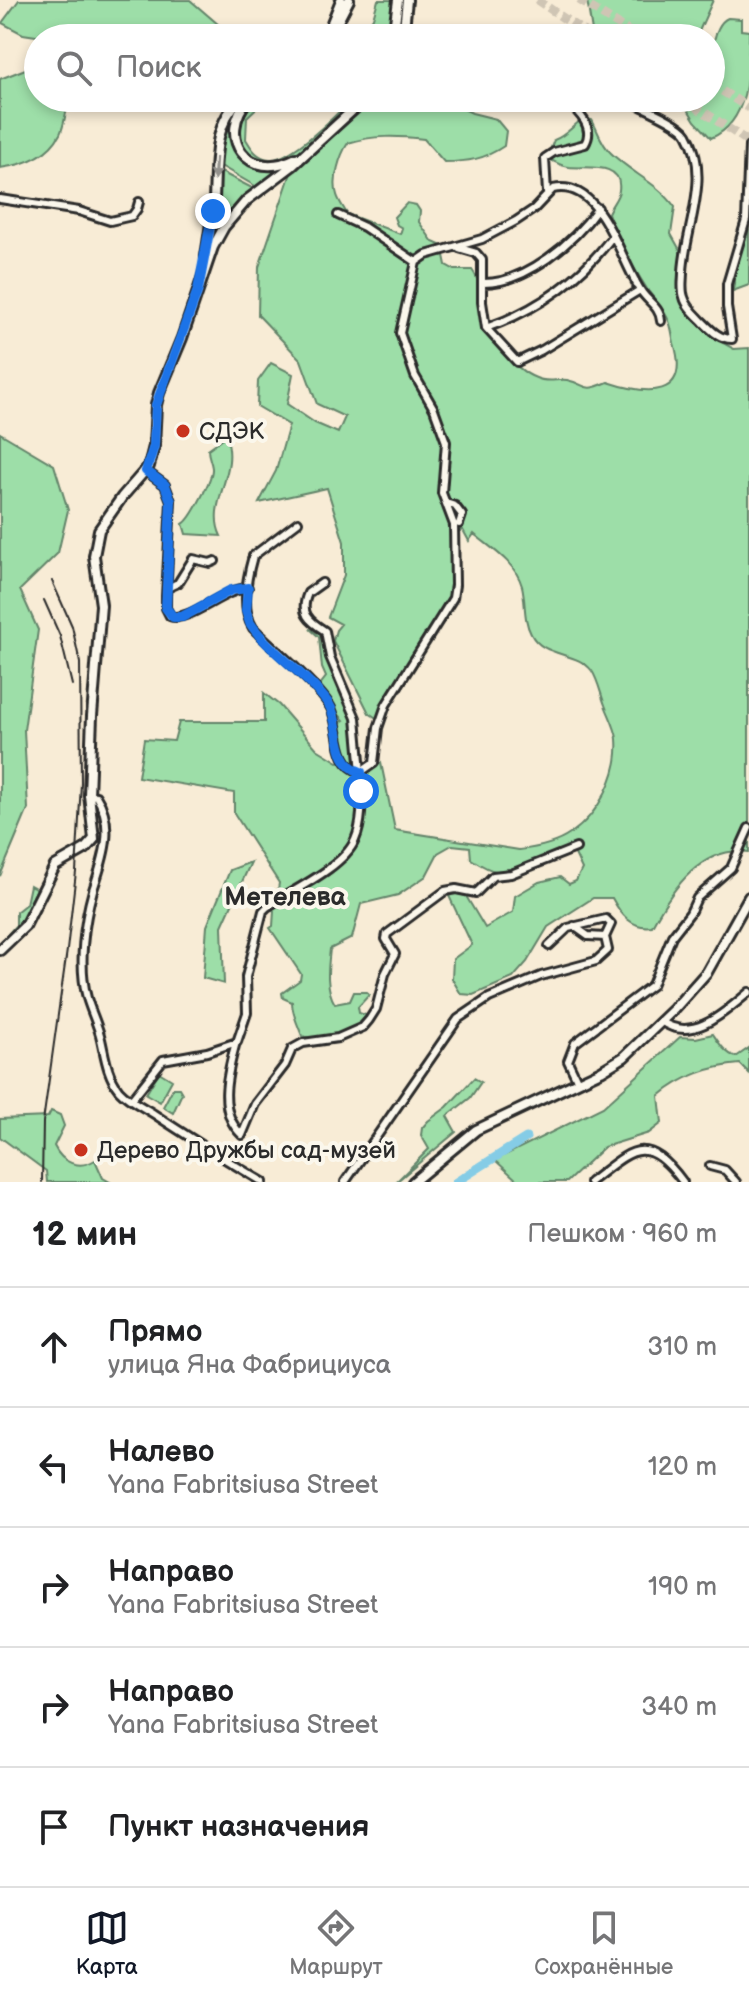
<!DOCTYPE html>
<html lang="ru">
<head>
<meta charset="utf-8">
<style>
	:root { --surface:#fff; --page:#f6f6f6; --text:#202124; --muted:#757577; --line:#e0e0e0; --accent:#111827 }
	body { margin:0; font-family:"Balsamiq Sans",sans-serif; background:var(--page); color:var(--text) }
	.stop { position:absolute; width:24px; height:24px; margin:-18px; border:6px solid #1a73e8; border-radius:50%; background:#fff }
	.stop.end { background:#1a73e8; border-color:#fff; box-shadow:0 2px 8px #0008 }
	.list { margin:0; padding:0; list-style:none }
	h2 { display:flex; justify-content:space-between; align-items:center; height:104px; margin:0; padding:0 32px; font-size:34px }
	h2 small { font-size:26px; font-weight:400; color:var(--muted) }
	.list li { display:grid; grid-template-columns:52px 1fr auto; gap:24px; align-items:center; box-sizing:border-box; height:120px; padding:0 32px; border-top:2px solid var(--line) }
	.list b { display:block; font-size:30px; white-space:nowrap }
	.list p { margin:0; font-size:26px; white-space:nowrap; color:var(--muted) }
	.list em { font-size:26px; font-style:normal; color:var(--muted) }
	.icon { flex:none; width:44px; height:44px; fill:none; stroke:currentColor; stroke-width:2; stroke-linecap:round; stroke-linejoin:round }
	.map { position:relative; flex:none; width:749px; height:1182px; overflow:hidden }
	.search { position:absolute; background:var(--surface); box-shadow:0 4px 12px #0003; left:24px; right:24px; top:24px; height:88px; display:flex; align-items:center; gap:20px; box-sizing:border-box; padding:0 28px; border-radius:44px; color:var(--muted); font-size:30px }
	.sheet { height:704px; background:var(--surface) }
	nav { display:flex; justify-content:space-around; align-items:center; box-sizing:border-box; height:112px; border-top:2px solid var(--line); background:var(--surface); font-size:22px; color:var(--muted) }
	nav a { display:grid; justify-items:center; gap:4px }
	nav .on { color:var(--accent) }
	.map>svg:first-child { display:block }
	.green { fill:#9ddea8; stroke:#64846a; stroke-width:2 }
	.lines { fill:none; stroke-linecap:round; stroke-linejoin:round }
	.river { stroke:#85cce6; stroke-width:9 }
	.primary-tunnel { stroke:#cfc5b4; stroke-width:9; stroke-dasharray:9 4.5; stroke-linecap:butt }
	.minor-casing { stroke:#2b2b2b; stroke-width:12 }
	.secondary-casing { stroke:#2b2b2b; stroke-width:14 }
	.minor { stroke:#fbf7ec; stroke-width:6 }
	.secondary { stroke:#fbf7ec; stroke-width:8 }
	.rail { stroke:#2b2b2b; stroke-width:2 }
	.oneway { fill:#93918c }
	.route { stroke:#1a73e8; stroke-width:10 }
	.poi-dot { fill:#c8321e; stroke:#fbf7ec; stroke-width:3 }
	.labels { text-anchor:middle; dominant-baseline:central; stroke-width:8; stroke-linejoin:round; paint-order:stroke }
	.poi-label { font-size:24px; fill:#2b2b2b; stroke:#fbf7ec; text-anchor:start }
	.neighbourhood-label { font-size:26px; font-weight:bold; fill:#2b2b2b; stroke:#fbf7ec }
</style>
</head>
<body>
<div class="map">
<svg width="749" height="1182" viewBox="0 0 749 1182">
	<rect width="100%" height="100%" fill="#f8ecd6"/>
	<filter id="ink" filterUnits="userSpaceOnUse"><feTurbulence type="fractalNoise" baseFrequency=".0125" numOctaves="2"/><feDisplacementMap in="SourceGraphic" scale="16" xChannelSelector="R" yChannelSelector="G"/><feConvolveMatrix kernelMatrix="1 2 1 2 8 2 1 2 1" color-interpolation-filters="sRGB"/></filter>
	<g filter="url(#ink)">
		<path class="green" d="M19,0H190L219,25V38H49L23,34L2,23Z
			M378,0H394L388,38H365L361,34L373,18Z
			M587,0H713L696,38H593Z
			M728,18L741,19V30L749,31C749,73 749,122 711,138L695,121L681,98H711C711,79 708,26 728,18Z
			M38,64V98H72C64,110 66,122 60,134C48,157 23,165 0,168V79Z
			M258,98H267L247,117L246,139C252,149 257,158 270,159C290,161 338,114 352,98H361C347,114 296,159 276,162C234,169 230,121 258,98Z
			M376,98H441L472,113L496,119L506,131L504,146C485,159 468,162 444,162L424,139C398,136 373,135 348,143C340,155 332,180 337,195C339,202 344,208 347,214L400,234L402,228L397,225L394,217L407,203L416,205L420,211L419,222L433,242L442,246L446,265L455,270H472C482,283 478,297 480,312C483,333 516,371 536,378C546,383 556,379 567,380C588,384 581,394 608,382C647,395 691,399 674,343C672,335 672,327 668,319C663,308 654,299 647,289C632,265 617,240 608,213C611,205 619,197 619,190C623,161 586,169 569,167C562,166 557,163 551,160L550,150L554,140C567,135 572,126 584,118L592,120C598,131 601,144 611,153C631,173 658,183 675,207L671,234L680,250L681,294L714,338L734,349L749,348V852C702,845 672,889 652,926C632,929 621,915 612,898H593L548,927L527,962L513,978L473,995L461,994L452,979L453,959L472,945L449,896L454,893L466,896L485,928L513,912L515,896L539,882L560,877L569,884L576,881L582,869L574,852C559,855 543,857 530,862C500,873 499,877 471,859L470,847L452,845L438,853L426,876L398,895L361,904L352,938L330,949C328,967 325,988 335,1004L350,1001L354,992H366L369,995L358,1007L359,1013L366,1015C356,1032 320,1042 302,1036C298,1025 292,1014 292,1002L283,998L282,993L300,980L301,974L270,928L273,926L274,911L269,907L276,903L279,883L234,813V793L138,777L144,739L174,741L179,722H264V693L279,705L317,749L338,762L341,761L349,768L381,763L395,830L519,850C536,848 556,844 570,834C599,814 620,774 617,739C616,728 609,716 605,705C601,695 598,680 592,671C577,651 543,658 531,634C523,619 526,602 522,586C515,562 492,549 474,534L469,541L463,530L457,532L458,587L455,600L449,614L418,655L392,699L384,723L369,713L333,641L336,630L341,624L328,617L344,575V542L327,488L259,503L276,471L289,425L257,406L258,381L271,363L293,374L287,404L315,423L338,433L345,417L317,404L301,360L258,315L259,267L291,173Z
			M235,112C220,150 245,171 281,171L257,187L219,165L224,132Z
			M219,171L254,189L226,215L211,242Z
			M749,219V285L733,291L739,244Z
			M0,433L54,465L68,510L58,553L20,590L38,630L24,730L28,809L0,876Z
			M226,436C240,473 205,503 221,536L186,534L183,524C191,520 213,478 212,468C211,460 208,457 208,449Z
			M310,629L323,635L328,663L352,715L358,760L354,765C344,757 341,737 338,724L344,720L316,690L326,677L322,668L319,637Z
			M251,862L222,926L224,984L203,978L207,926L230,870Z
			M30,885L37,889C28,910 20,927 2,941L16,925V912L26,904Z
			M713,1034C719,1043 725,1053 736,1057L749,1048V1073L740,1064C711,1066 681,1077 659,1096L662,1123L649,1133L604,1147L567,1182H519L495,1160L603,1107L680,1037L696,1038Z
			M159,1072L172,1080L160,1102L146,1094Z
			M474,1078L481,1082L470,1098L447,1116L456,1132L396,1182L429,1149L421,1135L422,1128L428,1121L447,1107Z
			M173,1088H179L182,1093L173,1113L163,1107Z
			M51,1111L60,1115L64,1126L54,1146C62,1163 79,1170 95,1160L103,1178L110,1182H47L46,1171L0,1137V1119L48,1117Z"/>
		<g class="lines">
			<path class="river" d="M456,1182L526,1138"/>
			<path class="primary-tunnel" d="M537,0L593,38
				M579,0L639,38
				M711,84L749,108
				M683,98L749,142"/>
			<defs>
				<path id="minor" d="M624,98C639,106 680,122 687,134C712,177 685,228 683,272C683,280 681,289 684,297C686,306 695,314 702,321C711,330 719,339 732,339L727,307V284L746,220L749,146
					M547,193L545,158L554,152L585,144C596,126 576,110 563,98
					M0,199L79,211L110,221L132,216L137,209L139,202
					M459,248L476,253L482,260V302L486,328L517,362L542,350L640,290
					M416,262L426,255L482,239L516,221L534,209L553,189C601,178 620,260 641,291C648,302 660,307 661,321
					M482,283C526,284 575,241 598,208
					M486,328C537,310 579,281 612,237
					M146,471L165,485L171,501L166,596V608L170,616C189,623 223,589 248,588
					M446,503L455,506L462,515L459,524
					M298,522L253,556C247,577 241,609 253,628C272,647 320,687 331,708C341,728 334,765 361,772L356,718L330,657L325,631C309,621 299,613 308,593L322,583
					M167,588L178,583L193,559L210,563L215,561
					M89,795L96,796C116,826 103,859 93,890C84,922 78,965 87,998C91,1012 98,1025 101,1039C105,1056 107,1075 119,1090C128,1100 143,1107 154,1114C190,1138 226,1160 263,1182
					M574,926L588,936L605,937
					M661,1021C692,1044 725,1012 749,992
					M236,1042C228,1072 216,1111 242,1135L255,1104L285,1065L292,1049L303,1043L338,1038L363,1027L369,1020L376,1009L385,974L395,954L386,939L387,934L445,891L456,889L476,893L493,876L511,874L576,848
					M578,1082L568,1061L575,1043L652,985L672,936L690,913L697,898L731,868L749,828
					M132,1099L163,1060L207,1052L237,1042L247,1013L246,977L263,911L267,907C291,891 344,867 355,840C364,820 361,793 361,772L374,763L378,728L386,705L453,598L455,585L454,525L442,493L446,442L434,409L415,376L400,333L416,262L364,227L338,215
					M710,1166L725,1170L736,1182
					M345,1182L458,1019L489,998L541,976L596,961L608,950L605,937L611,924L606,919L568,928L549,946
					M590,1182C631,1151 645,1131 683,1182"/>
				<path id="secondary" d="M331,25L341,0
					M326,38L335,27L349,0
					M393,38L398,0
					M403,38L407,0
					M249,98C215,138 248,183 296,158
					M206,256C209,237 212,218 214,199C216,163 212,125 241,98
					M0,950L25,926L55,866L85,849L94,839L89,795L92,716L101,605L94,556L99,530L122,497L149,466L154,446L156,405L159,393L182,338L213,247L224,227L247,200L292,166L366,98
					M413,1182L476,1130L601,1071L624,1057L674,1009L707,972L749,897"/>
			</defs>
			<use href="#minor" class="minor-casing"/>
			<use href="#secondary" class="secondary-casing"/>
			<use href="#minor" class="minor"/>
			<use href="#secondary" class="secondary"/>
			<path class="rail" d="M44,600L60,636L72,685
				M42,1182L43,1122L67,950L76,872L81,783L80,663L72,626L52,581"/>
		</g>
		<defs><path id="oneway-solid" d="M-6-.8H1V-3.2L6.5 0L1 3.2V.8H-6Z" transform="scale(2)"/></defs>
		<use class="oneway" href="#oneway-solid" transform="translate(215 169) rotate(93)"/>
	</g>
	<g class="lines" filter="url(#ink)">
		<path class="route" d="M213,211L198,290L156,405L154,446L146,471L165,485L171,501L166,608L173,617H182L231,590L248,588L246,611L250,623C271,654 306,673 328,703C342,723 332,764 361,772V791"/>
	</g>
	<g class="poi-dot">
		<circle cx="183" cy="431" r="8"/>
		<circle cx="81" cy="1150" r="8"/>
	</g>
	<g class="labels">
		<g class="poi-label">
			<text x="199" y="431">СДЭК</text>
			<text x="97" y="1150">Дерево Дружбы сад-музей</text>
		</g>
		<g class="neighbourhood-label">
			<text x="285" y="897">Метелева</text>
		</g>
	</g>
</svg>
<div class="stop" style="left:361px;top:791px"></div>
<div class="stop end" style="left:213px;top:211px"></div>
<div class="search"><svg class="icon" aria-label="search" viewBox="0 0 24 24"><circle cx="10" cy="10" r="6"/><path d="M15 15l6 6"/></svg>Поиск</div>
</div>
<section class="sheet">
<h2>12 мин<small>Пешком · 960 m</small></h2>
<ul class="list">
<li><svg class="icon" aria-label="ahead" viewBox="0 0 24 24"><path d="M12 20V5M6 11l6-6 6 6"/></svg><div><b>Прямо</b><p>улица Яна Фабрициуса</p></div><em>310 m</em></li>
<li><svg class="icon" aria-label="left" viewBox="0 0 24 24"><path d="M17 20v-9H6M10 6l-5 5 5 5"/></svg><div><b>Налево</b><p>Yana Fabritsiusa Street</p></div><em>120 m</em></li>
<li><svg class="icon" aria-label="right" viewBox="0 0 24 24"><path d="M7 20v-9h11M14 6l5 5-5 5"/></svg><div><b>Направо</b><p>Yana Fabritsiusa Street</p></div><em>190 m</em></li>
<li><svg class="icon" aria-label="right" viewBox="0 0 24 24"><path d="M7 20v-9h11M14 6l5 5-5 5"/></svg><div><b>Направо</b><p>Yana Fabritsiusa Street</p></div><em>340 m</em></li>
<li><svg class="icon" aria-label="arrive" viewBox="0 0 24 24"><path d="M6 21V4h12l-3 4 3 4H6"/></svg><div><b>Пункт назначения</b></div></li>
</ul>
</section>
<nav>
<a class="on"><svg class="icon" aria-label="map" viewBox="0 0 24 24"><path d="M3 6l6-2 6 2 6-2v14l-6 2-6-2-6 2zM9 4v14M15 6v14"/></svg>Карта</a>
<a><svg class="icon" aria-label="directions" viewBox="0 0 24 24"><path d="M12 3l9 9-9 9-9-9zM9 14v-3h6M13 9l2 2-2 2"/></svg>Маршрут</a>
<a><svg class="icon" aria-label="saved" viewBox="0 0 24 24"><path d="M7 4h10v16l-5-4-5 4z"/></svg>Сохранённые</a>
</nav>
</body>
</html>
